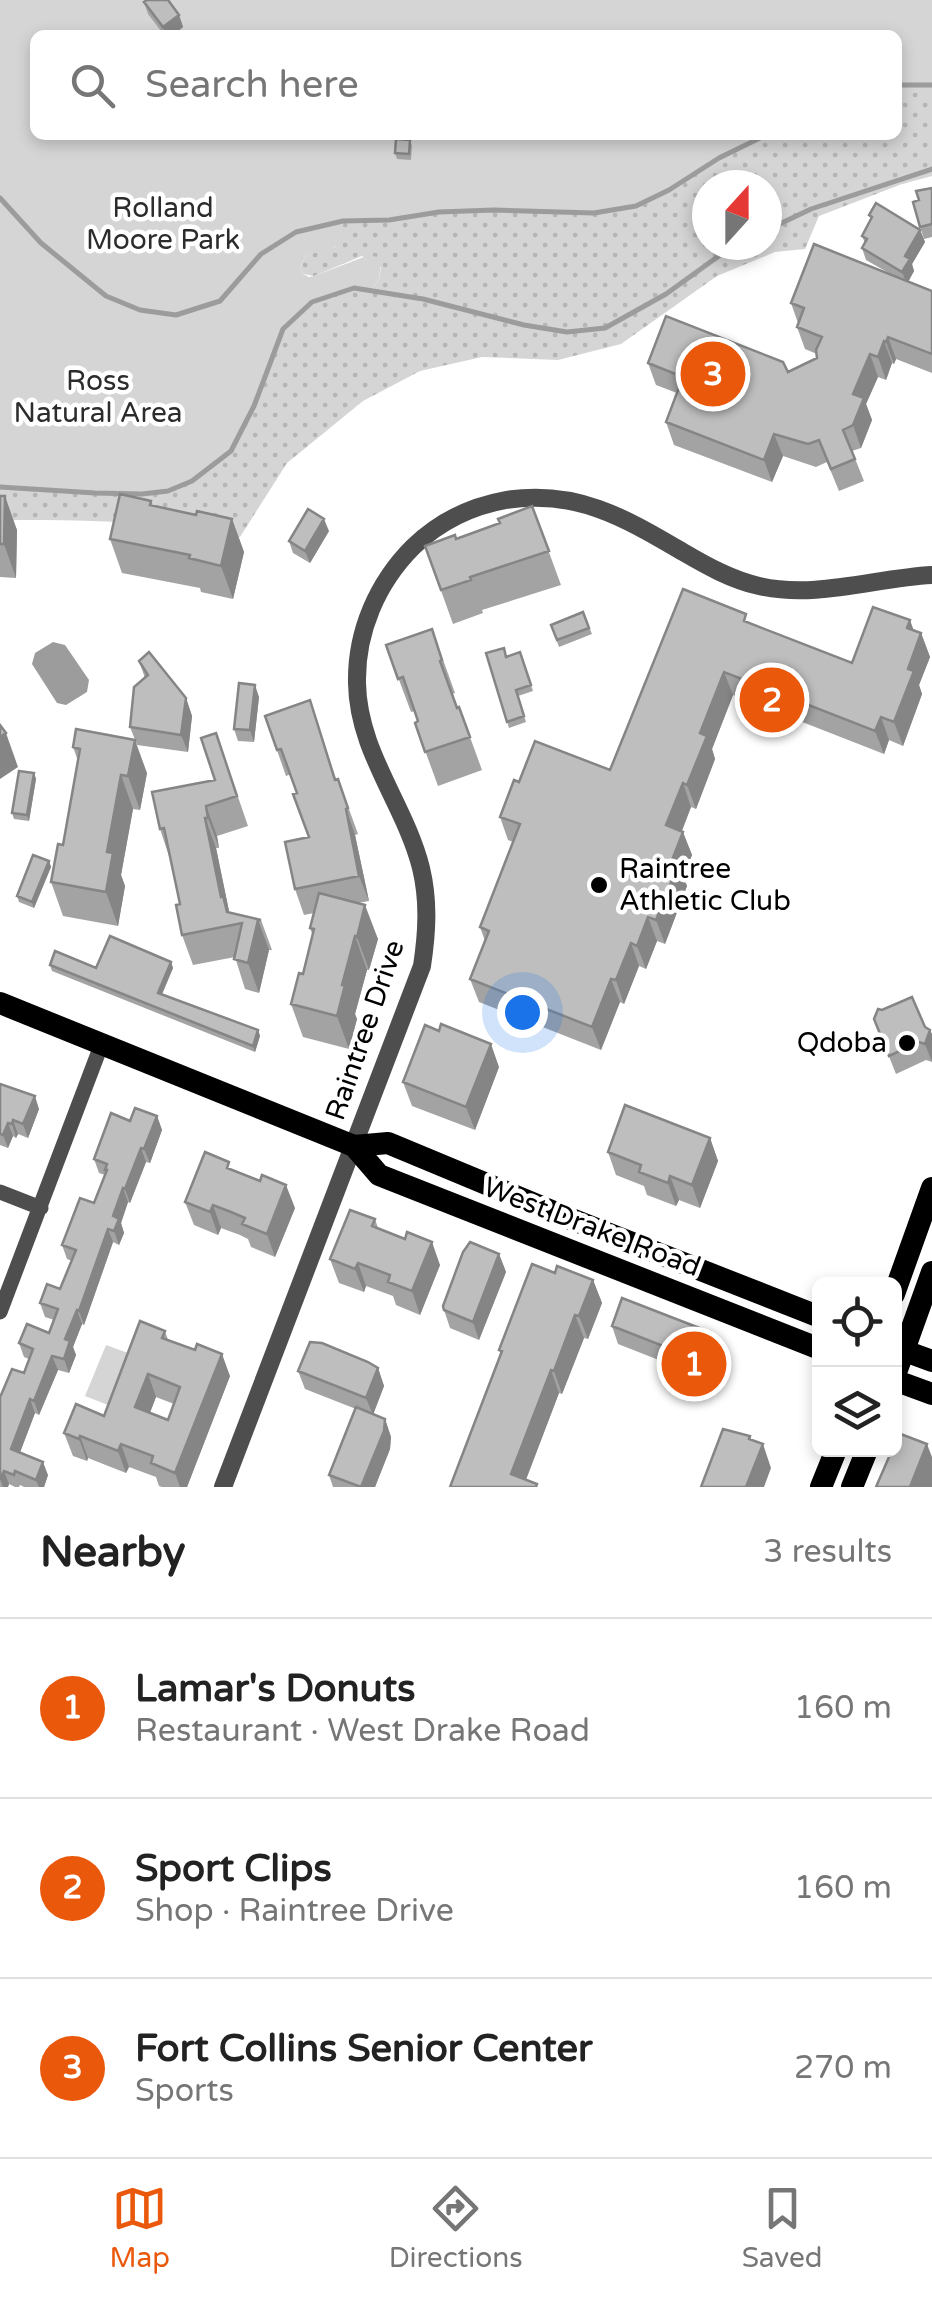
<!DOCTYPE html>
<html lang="en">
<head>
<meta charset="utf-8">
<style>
	:root { --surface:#fff; --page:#f2f2f2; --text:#222; --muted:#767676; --line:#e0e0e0; --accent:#ea580c }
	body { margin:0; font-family:"Varela Round",sans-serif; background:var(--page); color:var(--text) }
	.controls { position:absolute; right:30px; bottom:30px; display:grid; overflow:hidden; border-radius:15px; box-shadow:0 5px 15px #0003 }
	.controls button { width:90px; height:90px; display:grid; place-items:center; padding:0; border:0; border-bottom:2px solid var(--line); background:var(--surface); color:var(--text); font:50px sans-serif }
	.compass { position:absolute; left:692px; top:170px; width:90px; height:90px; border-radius:50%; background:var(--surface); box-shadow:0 5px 15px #0003; rotate:21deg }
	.you { position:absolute; left:522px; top:1012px; width:35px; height:35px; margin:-25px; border:8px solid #fff; border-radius:50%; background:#1a73e8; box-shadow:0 0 0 15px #1a73e833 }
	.badge { display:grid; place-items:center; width:65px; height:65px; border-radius:50%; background:var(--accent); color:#fff; font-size:32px; font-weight:700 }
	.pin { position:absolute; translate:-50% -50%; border:5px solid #fff; box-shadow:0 2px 10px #0006 }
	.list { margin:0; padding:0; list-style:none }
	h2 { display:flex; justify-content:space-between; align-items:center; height:130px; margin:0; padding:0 40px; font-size:42px }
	h2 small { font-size:32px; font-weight:400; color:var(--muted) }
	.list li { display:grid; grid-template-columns:65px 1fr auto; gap:30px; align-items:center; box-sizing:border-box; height:180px; padding:0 40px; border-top:2px solid var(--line) }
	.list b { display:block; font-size:38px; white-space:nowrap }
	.list p { margin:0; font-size:32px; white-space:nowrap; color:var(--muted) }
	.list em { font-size:32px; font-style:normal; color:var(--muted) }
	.icon { flex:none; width:55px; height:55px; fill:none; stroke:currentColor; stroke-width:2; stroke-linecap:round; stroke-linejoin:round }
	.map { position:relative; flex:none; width:932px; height:1487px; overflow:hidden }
	.search { position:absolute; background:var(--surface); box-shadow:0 5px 15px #0003; left:30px; right:30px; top:30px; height:110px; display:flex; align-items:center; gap:25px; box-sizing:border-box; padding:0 35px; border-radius:15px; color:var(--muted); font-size:38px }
	.sheet { height:670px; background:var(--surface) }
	nav { display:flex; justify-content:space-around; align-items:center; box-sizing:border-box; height:140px; border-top:2px solid var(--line); background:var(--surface); font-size:28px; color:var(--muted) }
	nav a { display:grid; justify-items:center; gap:5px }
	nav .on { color:var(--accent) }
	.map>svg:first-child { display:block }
	.grass { fill:url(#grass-dots); fill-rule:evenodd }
	.green { fill:#d5d5d5 }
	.water { fill:#9c9c9c }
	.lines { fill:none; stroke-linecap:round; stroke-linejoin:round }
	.stream { stroke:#9c9c9c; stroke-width:5 }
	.minor { stroke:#4e4e4e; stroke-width:15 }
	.tertiary { stroke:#4e4e4e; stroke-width:18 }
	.primary { stroke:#000; stroke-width:22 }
	.wall { fill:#a3a3a3; fill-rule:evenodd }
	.shaded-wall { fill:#858585 }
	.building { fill:#bebebe; stroke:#858585; stroke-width:2.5; fill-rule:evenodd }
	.poi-dot { fill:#000; stroke:#fff; stroke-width:4 }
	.labels { text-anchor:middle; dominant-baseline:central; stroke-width:9; stroke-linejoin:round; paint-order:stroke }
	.park-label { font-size:28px; fill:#2c2c2c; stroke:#fff }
	.poi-label { font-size:28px; fill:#000; stroke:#fff; text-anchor:start }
	.street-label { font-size:28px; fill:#000; stroke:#fff }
</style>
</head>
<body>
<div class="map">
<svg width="932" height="1487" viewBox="0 0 932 1487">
	<defs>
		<pattern id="grass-dots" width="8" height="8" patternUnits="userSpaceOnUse" patternTransform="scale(2.5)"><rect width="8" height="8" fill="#d5d5d5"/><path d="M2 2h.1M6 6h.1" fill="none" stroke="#b5b5b5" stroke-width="1.8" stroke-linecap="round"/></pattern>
	</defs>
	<rect width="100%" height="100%" fill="#fff"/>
	<path class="grass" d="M897,85H932V176L902,184L819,216L805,249L775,252L717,276L621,344L558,360L482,357L420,371L363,401L287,463L240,537C157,520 84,520 0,520V487L95,493L142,494L168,491L192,481L231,451L254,406L283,329L312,302L354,288L371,291L379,279L381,267L362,256L314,276L303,274L300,267L306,255L335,247L343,221L389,220L439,212L494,210L594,213L636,206L669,190L720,158L766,135H897ZM707,185H767V245H707Z"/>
	<path class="green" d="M0,0H932V85H897V35H35V135H766C750,143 733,150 717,159C691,175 667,196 637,205C590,221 538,209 490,210C441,211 393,219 344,221C338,253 335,248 306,255L300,267L303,274L309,277L314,276L369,255L377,257L381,263L379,279L371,291L354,288L312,302L283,329L254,406L231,451L192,481L168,491L142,494L95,493L0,487Z
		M106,1345L128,1353L108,1405L85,1396Z"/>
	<path class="water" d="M53,642L65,645L89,680L87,692L66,705L57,703L32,664L35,653Z"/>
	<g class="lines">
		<path class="stream" d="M897,85H932
			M0,198L41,243L106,296L140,310L176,315L220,301L261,254L296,232L343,221L389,220L439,212L494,210L594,213L636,206L669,190L719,158L766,135
			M767,230L811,209L932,169
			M0,487L95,493L142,494L168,491L192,481L231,451L254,406L283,329L312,302L354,288L423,299L524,325L567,332L605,328L666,294L734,245"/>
		<path class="minor" d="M0,1192L41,1208
			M0,1312L102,1043"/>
		<path class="tertiary" d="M223,1487L422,966C427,933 429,901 421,868C405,804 358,752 357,683C356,632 377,583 413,547C439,522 472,506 506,500C577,489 625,518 683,552C707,566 732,580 759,586C816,599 875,578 932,575"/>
		<path class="primary" d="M0,1003L354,1146L388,1143L561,1215L820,1317
			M354,1146L379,1175L820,1349
			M894,1294L932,1188
			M894,1347L932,1361
			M894,1378L932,1272
			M894,1380L932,1394
			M821,1487L836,1450
			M852,1487L867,1450"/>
	</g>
	<path class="wall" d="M144,2L179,15L183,27L173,35H164L148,14Z
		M410,140L412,146L411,160L397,159L395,153Z
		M932,188V237L924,239L920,227L919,200Z
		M869,215L920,230L925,242L912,264L914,271L908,282L932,291V373L896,359L894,364L892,363L886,380L878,377L866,404L872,420L861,448L852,451L864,481L839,491L827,462L816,467L783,456L772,482L674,445L666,422L677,393L656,385L648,363L788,372L817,358V354L805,349L797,327L798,323L791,303L894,276L866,260L862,248L865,243L862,236L871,220Z
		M0,496L17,530L16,578L0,577Z
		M151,501L153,505L196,515L232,519L244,552L233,599L201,592L200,588L122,573L110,539Z
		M532,506L561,585L482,610L483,613L453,624L425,546L456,539L500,523Z
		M329,531L310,563L293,553L289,541Z
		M583,612L592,634L559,647L551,625Z
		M750,623L852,663L914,631L921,633L930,657L919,685L922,694L903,746L889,740L884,754L733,695L712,749L715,759L696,809L691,807L682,831L692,855L683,876L687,886L665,944L657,941L646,969L639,966L624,1004L620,1002L601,1050L479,1002L470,979L485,941L480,927L513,842L508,840L500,817L519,782L610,770Z
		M432,629L455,693L452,694L457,708L459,707L482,770L438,786L415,723L418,721L415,711L411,712L386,645Z
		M520,652L533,691L518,696L526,722L509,728L486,653L506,657Z
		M139,661L186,698L192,716L188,752L137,745L130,727L145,678Z
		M259,697L254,742L238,741L234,729Z
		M310,700L336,779H338L358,834L355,835L369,901L358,903L378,939L369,970H367L355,1014L357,1019L349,1049L303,1037L291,1004L303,974L313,936L310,928L314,913L304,915L295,889L309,837L291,774L286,776L265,716Z
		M216,733L248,826L217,836L219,848H216L229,911V913L261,920L272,950H269L259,993L245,989L235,957L193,965L182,935L180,904L170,859L160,829L215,780Z
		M73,747L147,773L140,810L133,809L121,875L125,886L118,926L63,916L51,882L63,845L78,761Z
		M34,773L36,779L29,821L14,819L12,813Z
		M49,861L51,867L34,908L19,902L17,896Z
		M171,962L173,968L162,994L258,1030L260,1036L255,1052L52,971L50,965L96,968Z
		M874,1019L925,1027L932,1062L926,1060L896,1074Z
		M499,1067L475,1130L412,1106L403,1082Z
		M0,1084L39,1109L28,1138L18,1134L16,1138L13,1136L8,1148L0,1145Z
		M157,1116L162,1130L150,1163L146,1162L130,1203L128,1202L121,1223L124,1233L119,1245L113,1242L84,1325L82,1324L73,1347L76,1355L69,1373L58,1370L39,1415L35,1413L20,1452L48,1475L44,1487H24L20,1485L19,1487H15L9,1484L8,1487H0V1395H1L24,1373L29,1359L24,1357L19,1343L49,1333L54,1320L45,1317L40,1303L60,1289L72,1261L67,1259L62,1245L94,1203L105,1175L99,1173L94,1159L130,1121Z
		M710,1138L718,1161L700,1208L679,1200L676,1206L647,1195L644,1186L616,1175L608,1152Z
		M233,1171L295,1208L275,1257L251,1247L248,1239L240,1235L221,1228L218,1235L194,1225L185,1202Z
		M375,1219L378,1228L440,1265L420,1315L396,1305L393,1296L366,1286L364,1292L339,1283L330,1259Z
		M499,1254L506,1272L479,1340L450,1328L444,1310Z
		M555,1273L593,1280L602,1303L588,1339L584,1338L562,1394L559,1393L526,1480L450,1487L501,1355L499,1350Z
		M612,1326L708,1346L697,1375L618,1344Z
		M165,1331L168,1340L230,1376L187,1487H162L159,1486L156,1477L129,1467L126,1473L88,1458L87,1461L73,1456L64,1433L104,1416ZM156,1397L174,1404L168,1420L150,1413Z
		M378,1368L384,1386L373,1414L385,1419L391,1437L390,1449L375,1487H333L329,1475L356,1409L305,1389L298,1371Z"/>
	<path class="shaded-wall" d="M179,15L183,27L173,35H166L163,27Z
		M920,230L925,242L912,264L914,271L907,284L902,272L905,256Z
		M888,337L896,359L894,364L886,342Z
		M884,341L892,363L886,380L878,357Z
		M870,354L878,377L866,404L872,420L861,448L853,425V394Z
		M774,434L783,456L772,482L764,460Z
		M5,496L17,530L16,578L4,544Z
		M232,519L244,552L233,599L221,566Z
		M324,519L329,531L310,563L305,551Z
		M910,620L918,642L921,633L930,657L919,685L922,694L903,746L894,722L908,669L907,628Z
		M724,672L733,695L712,749L715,759L696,809L687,785L700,733Z
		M255,685L259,697L254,742L250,730Z
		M186,698L192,716L188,752L181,735Z
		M881,717L889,740L884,754L875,731Z
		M6,733L18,767L0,779V737Z
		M135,740L147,773L140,810L128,776Z
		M34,773L36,779L29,821L27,815Z
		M121,775L133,809L121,875L125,886L118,926L106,892L107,852Z
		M683,783L691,807L675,848L666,825Z
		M206,806L217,836L219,848L208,818Z
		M346,809L355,835L369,901L359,876Z
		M205,818L216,848L229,911L234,925H232V927L221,897Z
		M683,832L692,855L683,876L687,886L665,944L656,920L672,860Z
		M49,861L51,867L34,908L32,902Z
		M365,905L378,939L369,970L357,937Z
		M648,917L657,941L646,969L637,946Z
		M258,920L269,950L259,993L248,963Z
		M355,936L367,970L355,1014L357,1019L349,1049L337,1016L342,985Z
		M631,943L639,966L624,1004L616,980Z
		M171,962L173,968L160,999L158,993Z
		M611,979L620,1002L601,1050L592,1027Z
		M258,1030L260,1036L255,1052L253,1046Z
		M930,1030L932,1034V1062L925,1044Z
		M491,1044L499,1067L475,1130L466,1107Z
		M35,1096L39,1109L28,1138L23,1124Z
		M157,1116L162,1130L150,1163L144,1149Z
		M13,1120L18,1134L16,1138L12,1124Z
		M8,1123L13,1136L8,1148L3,1135Z
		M710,1138L718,1161L700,1208L692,1185Z
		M141,1148L146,1162L130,1203L125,1189Z
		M670,1176L679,1200L676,1206L668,1183Z
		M286,1185L295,1208L275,1257L267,1234Z
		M123,1188L128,1202L121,1223L124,1233L119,1245L114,1231L113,1216Z
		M213,1205L221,1228L218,1235L210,1212Z
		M108,1229L113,1242L84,1325L79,1311Z
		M432,1242L440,1265L420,1315L412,1291Z
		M499,1254L506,1272L479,1340L473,1322Z
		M358,1263L366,1286L364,1292L355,1269Z
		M593,1280L602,1303L588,1339L579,1316Z
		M77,1310L82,1324L73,1347L76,1355L69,1373L64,1359L65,1339Z
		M575,1315L584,1338L562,1394L554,1371Z
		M702,1329L708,1346L697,1375L691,1357Z
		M222,1354L230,1376L187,1487H180L175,1473Z
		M52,1356L58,1370L39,1415L34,1401Z
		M378,1368L384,1386L373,1415L366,1398Z
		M551,1370L559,1393L523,1487L511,1474Z
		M148,1374L156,1397L143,1430L135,1407Z
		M30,1399L35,1413L16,1463L11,1449Z
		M385,1419L391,1437L390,1449L375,1487H361Z
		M80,1436L88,1458L87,1461L79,1439Z
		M750,1436L758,1457L763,1444L771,1468L764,1487H746Z
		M121,1444L129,1467L126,1473L118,1451Z
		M927,1444L932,1457V1487H910Z
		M43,1462L48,1475L44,1487H39L36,1480Z
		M4,1471L9,1484L8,1487H3L0,1479Z"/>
	<path class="building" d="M147,0H168L179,15L163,27L144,2Z
		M396,139L410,140L409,154L395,153Z
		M932,188V224L920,227L913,202L919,200L916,191Z
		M876,203L920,230L905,256L910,259L902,272L862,248L867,239L862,236L872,217L869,215Z
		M814,244L932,291V354L888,337L886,342L884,341L878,357L870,354L853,394L864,398L853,425L843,430L855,459L831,469L819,440L808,444L774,434L764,460L666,422L683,377L648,363L666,316L783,362L788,372L817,358L816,350L822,337L797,327L804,308L791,303Z
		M120,494L151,501L150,505L196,515L197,511L232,519L221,566L189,558L190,555L110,539Z
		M0,496H5L4,544H0Z
		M532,506L549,551L470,577L471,580L441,590L425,546L455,535L456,539L500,523L498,519Z
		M308,509L324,519L305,551L289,541Z
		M683,589L746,614L744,621L852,663L873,607L910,620L907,628L921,633L908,669L914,671L894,722L881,717L875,731L724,672L700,733L707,736L687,785L683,783L666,825L683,832L672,860L679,863L656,920L648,917L637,946L631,943L616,980L611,979L592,1027L470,979L489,931L480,927L520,824L500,817L514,780L519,782L535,741L610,770Z
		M583,612L589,628L557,640L551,625Z
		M432,629L442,660L440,661L457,708L459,707L470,737L425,752L415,723L418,721L403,677L398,679L386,645Z
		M504,648L506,657L520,652L531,685L516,690L524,716L507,722L486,653Z
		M149,652L186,698L181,735L130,727L134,687L148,675L139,661Z
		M239,683L255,685L250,730L234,729Z
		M310,700L335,780L338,779L348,808L346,809L359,876L295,889L285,842L309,837L293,794L297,793L281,749L277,750L265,716Z
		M0,725L6,733L0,737Z
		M76,729L135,740L128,776L121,775L107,852L113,853L106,892L51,882L58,844L63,845L80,749L73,747Z
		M216,733L237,796L206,806L208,818H205L221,897L223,896L227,912L261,920H258L248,963L234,959L242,923L182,935L176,905L180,904L164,828L160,829L152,792L215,780L201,738Z
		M19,771L34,773L27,815L12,813Z
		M33,855L49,861L32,902L17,896Z
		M319,893L365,905L357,937L355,936L342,985H345L337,1016L291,1004L299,973L303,974L314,929L310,928Z
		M110,936L171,962L158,993L258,1030L253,1046L50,965L55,951L96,968Z
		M912,997L925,1027L930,1030L925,1044L919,1042L889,1056L874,1019L878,1009L882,1010Z
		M441,1024L491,1044L466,1107L403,1082L425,1025L439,1031Z
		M0,1084L35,1096L23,1124L13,1120L12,1124L8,1123L3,1135L0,1134Z
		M625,1105L710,1138L692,1185L670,1176L668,1183L639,1172L641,1165L608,1152Z
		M135,1108L157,1116L144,1149L141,1148L125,1189L123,1188L113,1216L119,1219L114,1231L108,1229L79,1311L77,1310L65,1339L70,1341L64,1359L52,1356L34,1401L30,1399L11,1449L43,1462L36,1480L15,1471L14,1475L4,1471L0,1479V1395H1L12,1369L24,1373L33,1349L19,1343L27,1324L49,1333L58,1309L40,1303L47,1284L60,1289L76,1250L62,1245L80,1198L94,1203L107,1170H105L107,1164L94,1159L111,1113L130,1121Z
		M205,1152L229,1162L227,1168L260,1181L262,1175L286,1185L267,1234L242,1224L245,1218L231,1212L213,1205L210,1212L185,1202Z
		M350,1210L375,1219L372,1226L405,1239L407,1232L432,1242L412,1291L388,1282L390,1275L358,1263L355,1269L330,1259Z
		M470,1242L499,1254L473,1322L444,1310L443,1306L463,1252Z
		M532,1264L555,1273L557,1266L593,1280L579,1316L575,1315L554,1371L551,1370L511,1474L537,1484L536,1487H450L502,1351L499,1350Z
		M622,1298L702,1329L691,1357L612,1326Z
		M140,1321L165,1331L162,1338L195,1350L197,1344L222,1354L175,1473L151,1463L153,1456L121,1444L118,1451L80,1436L79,1439L64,1433L76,1404L104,1416ZM148,1374L180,1387L168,1420L135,1407Z
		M310,1342L322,1343L368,1362L378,1368L366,1398L298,1371Z
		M356,1407L385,1419L384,1431L361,1487L329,1475Z
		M723,1429L750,1436L749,1439L763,1444L746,1487H701Z
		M898,1433L927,1444L910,1487H876L892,1450H894V1442Z"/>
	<g class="poi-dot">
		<circle cx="599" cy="885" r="10"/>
		<circle cx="907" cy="1043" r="10"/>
	</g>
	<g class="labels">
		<g class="park-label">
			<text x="163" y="208">Rolland<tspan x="163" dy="32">Moore Park</tspan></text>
			<text x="98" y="381">Ross<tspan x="98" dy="32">Natural Area</tspan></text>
		</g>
		<g class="poi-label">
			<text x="619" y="869">Raintree<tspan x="619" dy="32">Athletic Club</tspan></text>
			<text x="887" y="1043" text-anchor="end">Qdoba</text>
		</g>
		<g class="street-label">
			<text transform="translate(365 1030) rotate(-71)">Raintree Drive</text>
			<text transform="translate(592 1227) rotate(21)">West Drake Road</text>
		</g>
	</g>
</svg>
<div class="controls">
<button><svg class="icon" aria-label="locate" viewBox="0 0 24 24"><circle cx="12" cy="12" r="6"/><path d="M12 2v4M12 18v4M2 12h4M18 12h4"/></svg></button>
<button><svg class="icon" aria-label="layers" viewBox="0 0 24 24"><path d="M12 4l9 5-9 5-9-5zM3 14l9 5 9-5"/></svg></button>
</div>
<svg class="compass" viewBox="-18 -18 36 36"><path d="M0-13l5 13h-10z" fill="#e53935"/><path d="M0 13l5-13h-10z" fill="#767676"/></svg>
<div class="you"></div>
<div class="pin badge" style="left:694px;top:1364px">1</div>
<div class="pin badge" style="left:772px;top:700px">2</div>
<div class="pin badge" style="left:713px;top:374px">3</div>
<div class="search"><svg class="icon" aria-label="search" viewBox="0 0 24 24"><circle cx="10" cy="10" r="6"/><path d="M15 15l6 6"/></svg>Search here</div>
</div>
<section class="sheet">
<h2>Nearby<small>3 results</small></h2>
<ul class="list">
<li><span class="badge">1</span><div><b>Lamar's Donuts</b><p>Restaurant · West Drake Road</p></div><em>160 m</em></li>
<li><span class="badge">2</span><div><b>Sport Clips</b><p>Shop · Raintree Drive</p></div><em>160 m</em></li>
<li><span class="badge">3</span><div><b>Fort Collins Senior Center</b><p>Sports</p></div><em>270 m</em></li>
</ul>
</section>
<nav>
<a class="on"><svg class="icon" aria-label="map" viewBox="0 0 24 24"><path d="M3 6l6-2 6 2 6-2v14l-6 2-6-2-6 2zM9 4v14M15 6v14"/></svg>Map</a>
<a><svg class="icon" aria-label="directions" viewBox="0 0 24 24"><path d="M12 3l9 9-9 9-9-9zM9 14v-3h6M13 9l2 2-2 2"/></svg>Directions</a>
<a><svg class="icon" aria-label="saved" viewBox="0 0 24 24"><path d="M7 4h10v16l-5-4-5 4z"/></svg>Saved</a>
</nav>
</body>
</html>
